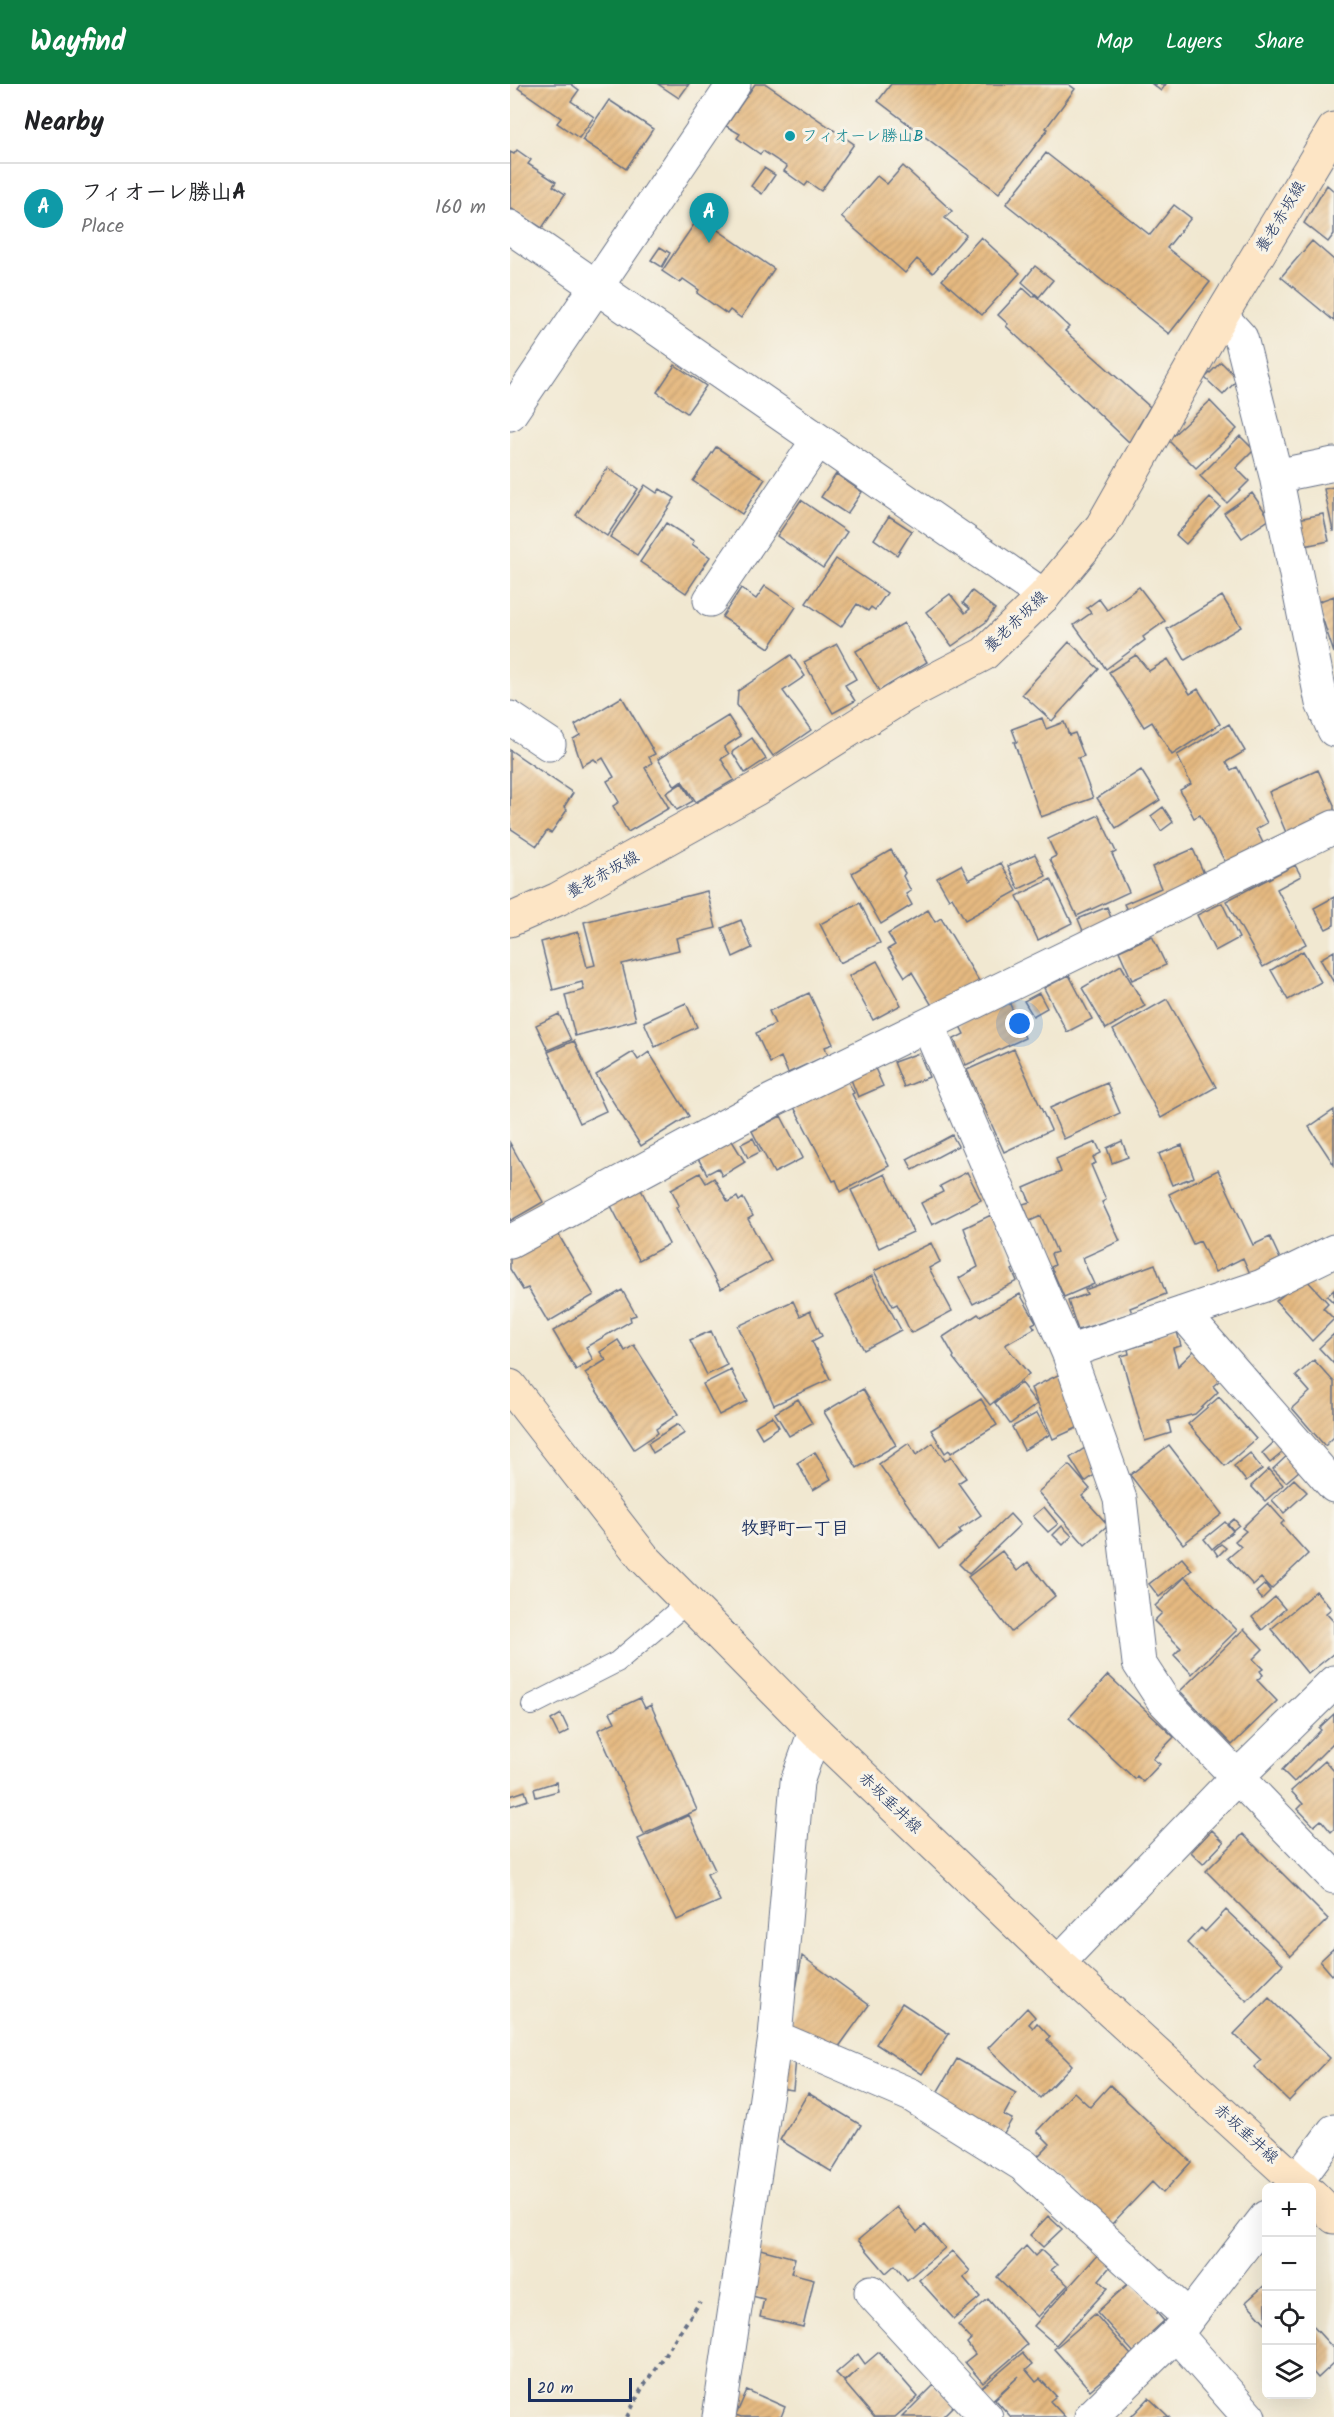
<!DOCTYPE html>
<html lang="en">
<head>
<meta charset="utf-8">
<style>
	:root { --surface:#fff; --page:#f6f6f6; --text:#202124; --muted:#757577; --line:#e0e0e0; --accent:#0b8043 }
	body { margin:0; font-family:Kalam,"Klee One",sans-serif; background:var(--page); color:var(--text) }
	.controls { position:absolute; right:18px; bottom:18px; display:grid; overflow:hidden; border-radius:9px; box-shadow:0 6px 24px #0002 }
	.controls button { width:54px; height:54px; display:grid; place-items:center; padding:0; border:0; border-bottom:2px solid var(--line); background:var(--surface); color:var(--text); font:30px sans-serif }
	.scale { position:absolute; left:18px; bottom:15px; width:104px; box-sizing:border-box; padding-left:6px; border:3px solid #1b2f5e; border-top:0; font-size:16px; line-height:21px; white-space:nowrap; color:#1b2f5e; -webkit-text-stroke:4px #f7f3e8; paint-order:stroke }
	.you { position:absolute; left:510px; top:940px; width:21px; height:21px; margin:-15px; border:4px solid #fff; border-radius:50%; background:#1a73e8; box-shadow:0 0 0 9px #1a73e833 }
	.badge { display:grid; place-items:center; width:39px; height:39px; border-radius:50%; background:var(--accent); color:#fff; font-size:20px; font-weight:700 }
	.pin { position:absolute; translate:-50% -50px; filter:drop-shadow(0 2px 3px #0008) }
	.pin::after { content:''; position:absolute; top:32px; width:21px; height:18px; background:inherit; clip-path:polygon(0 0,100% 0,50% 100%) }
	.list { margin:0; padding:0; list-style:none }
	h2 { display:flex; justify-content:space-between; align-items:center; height:78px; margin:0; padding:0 24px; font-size:26px }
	h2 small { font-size:20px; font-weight:400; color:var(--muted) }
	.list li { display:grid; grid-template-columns:39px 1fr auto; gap:18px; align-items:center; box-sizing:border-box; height:90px; padding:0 24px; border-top:2px solid var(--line) }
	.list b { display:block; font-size:22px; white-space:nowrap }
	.list p { margin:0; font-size:20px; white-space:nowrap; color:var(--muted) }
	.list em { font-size:20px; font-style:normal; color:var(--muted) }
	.icon { flex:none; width:33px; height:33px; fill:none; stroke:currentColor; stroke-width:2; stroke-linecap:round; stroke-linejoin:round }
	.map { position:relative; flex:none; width:824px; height:2333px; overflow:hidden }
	header { display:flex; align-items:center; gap:36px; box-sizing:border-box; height:84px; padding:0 30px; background:var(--accent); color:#fff }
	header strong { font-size:28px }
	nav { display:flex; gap:33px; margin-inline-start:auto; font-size:21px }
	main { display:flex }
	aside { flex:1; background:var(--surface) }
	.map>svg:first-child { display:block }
	.building { fill:url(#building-hatch) }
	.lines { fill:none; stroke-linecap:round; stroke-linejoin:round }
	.service-casing { stroke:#667086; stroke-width:22 }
	.minor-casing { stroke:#667086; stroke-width:35 }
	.secondary-casing { stroke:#667086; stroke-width:35 }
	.path { stroke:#667086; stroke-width:4; stroke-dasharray:4.5 4.5; stroke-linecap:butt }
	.service { stroke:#fff; stroke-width:20 }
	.minor { stroke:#fff; stroke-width:33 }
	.secondary { stroke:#fde5c5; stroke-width:33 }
	.culture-dot { fill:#0f9aa8; stroke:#f7f3e8; stroke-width:2 }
	.labels { text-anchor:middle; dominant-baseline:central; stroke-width:6; stroke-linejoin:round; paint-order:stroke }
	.culture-label { font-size:16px; fill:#0d838f; stroke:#f7f3e8; text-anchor:start }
	.street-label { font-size:16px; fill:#1b2f5e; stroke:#f7f3e8 }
	.neighbourhood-label { font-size:18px; font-weight:bold; fill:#1b2f5e; stroke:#f7f3e8 }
</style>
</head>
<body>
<header>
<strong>Wayfind</strong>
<nav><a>Map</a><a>Layers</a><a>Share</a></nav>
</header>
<main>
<aside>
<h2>Nearby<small></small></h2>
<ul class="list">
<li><span class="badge" style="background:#0f9aa8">A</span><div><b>フィオーレ勝山A</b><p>Place</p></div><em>160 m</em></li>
</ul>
</aside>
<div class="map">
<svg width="824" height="2333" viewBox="0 0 824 2333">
	<defs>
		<pattern id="building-hatch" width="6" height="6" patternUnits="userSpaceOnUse" patternTransform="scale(1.5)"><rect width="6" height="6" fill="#e5b980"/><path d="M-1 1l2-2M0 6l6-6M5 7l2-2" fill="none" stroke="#c49f71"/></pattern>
	</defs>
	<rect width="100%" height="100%" fill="#f7f3e8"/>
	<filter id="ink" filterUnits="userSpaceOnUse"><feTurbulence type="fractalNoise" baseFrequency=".0167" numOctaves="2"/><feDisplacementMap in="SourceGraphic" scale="12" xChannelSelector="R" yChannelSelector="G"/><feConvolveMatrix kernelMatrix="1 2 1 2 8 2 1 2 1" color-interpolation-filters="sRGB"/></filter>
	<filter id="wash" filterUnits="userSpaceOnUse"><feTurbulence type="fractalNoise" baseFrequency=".008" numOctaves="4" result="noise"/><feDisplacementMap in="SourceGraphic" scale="24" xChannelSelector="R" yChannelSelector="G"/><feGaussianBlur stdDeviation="1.35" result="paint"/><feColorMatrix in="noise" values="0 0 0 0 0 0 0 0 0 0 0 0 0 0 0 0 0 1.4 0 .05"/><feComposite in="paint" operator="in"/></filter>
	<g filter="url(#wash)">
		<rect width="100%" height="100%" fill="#f1e8d1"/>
		<g id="blocks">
			<path class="building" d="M11,0H61L69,6L61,17L84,33L69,54L47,39L51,34L8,4Z
				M148,0H179L169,14Z
				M245,0H256L344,60L311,107L298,98L295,102L274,87L277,83L253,67L250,70L227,54L230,50L216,42Z
				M381,0H558L565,5L536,44L538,45L489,109L368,17Z
				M642,0H656L651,7Z
				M99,16L143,45L116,85L72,56Z
				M7,66L21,76L18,80L46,98L43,102L55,110L32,144L2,125L0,128V68L4,70Z
				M536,69L640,151L664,121L681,134L657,164L700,198L659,250L496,120Z
				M393,82L442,127L435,134L456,151L423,189L407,175L395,189L331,133L367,92L377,100Z
				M254,84L265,91L252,110L241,102Z
				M817,101L824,107V150L818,158L794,139Z
				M189,133L264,185L231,234L220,226L217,230L187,209L189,206L173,195L170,199L152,187Z
				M471,153L510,189L472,231L432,196Z
				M802,157L824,176V237L771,193Z
				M150,163L160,169L152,183L141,176Z
				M525,182L543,196L529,213L512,198Z
				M513,204L523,213L525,211L559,243L555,247L640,323L619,358L496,242L498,240L488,231Z
				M711,278L728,295L713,311L695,294Z
				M165,281L196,302L177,329L147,308Z
				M700,317L727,345L686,384L658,356Z
				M730,352L744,366L726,384L739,397L717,419L690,392Z
				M206,363L255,395L232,430L183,397Z
				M98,384L128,405L97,452L66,431Z
				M326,390L352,408L337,430L311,413Z
				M135,401L147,409L150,405L165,414L127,471L100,453Z
				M824,403V447H823L814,405Z
				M742,409L760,435L732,454L714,429Z
				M700,414L710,423L676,460L666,451Z
				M291,416L337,448L313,484L267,452Z
				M813,430L819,457L794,462L788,435Z
				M379,432L402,447L387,471L364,455Z
				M156,439L184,457L182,460L200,473L176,509L130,478Z
				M326,475L377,509L365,526L361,523L358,527L347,520L331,543L296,519Z
				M255,502L286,523L259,564L212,533L231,504L246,515Z
				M629,503L655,537L633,553L635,556L596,585L564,541L581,529L577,524L589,515L597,526Z
				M462,507L485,525L476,538L442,562L416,528L440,510L455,529L460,525L453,519Z
				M712,512L731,543L675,576L657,545Z
				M824,512V569L807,518Z
				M394,539L417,578L369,607L346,567Z
				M559,558L589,585L542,637L512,610Z
				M327,560L346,595L335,601L345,617L323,629L294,578Z
				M281,571L295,592L273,607L301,646L263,672L227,621L228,607Z
				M626,571L639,587L658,575L680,610L688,605L710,640L662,671L642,638L634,643L599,588Z
				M112,613L145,670L139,673L142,679L135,684L159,724L118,748L103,722L109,718L97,697L104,693L93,674L87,678L84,675L72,682L63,655L70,651L65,641Z
				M218,632L231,652L214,663L219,670L211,675L224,696L186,718L172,697L165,702L148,675Z
				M532,634L536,645L554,638L559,651L565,649L574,672L568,674L583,714L531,733L504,658H507L502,645Z
				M719,640L735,667L716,678L721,686L727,683L757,739L746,745L756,765L719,785L690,731L684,734L670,706L681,700L667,671Z
				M242,654L256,675L235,689L222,668Z
				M0,666L63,709L54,723L57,726L41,749L37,747L27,762L0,744Z
				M631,686L650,716L606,744L587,714Z
				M808,686L824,721V730L777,751L759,708Z
				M172,699L183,717L167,726L156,709Z
				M653,723L663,738L651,747L641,732Z
				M589,731L606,768L602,770L619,808L567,832L540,775L546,772L538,755Z
				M683,765L696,794L621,834L614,820L651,804L642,783Z
				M381,766L395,789L393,792L401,807L396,810L402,821L371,840L342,789Z
				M525,770L536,792L509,805L498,782Z
				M491,779L507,807L455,836L442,813L439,815L427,794L451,781L459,796Z
				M785,781L791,792L767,805L796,860L753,883L716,817Z
				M541,795L562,839L528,856L507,812Z
				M197,807L206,844L166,854L169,866L112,880L126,936L65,952L55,911L74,906L72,898L43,906L31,858L68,848L77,883L85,881L74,838Z
				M824,813V841L816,845L804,824Z
				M350,819L370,859L330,879L310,840Z
				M712,819L729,854L705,867L687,831Z
				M597,823L604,842L576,854L568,835Z
				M418,826L425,838L431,834L469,897L424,925L402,888L395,893L378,865L385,861L378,850Z
				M231,836L242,864L223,873L212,844Z
				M642,852L656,881L622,896L609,867Z
				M793,867L811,898L778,916L761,886Z
				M824,867V899L810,875Z
				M367,877L391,921L363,936L339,892Z
				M611,881L635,922L596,945L572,904Z
				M559,891L582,935L557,948L534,904Z
				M299,909L323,960L315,963L318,971L278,989L271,973L260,979L246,949L265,940L259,927Z
				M529,909L537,924L523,932L514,917Z
				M657,915L706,1003L651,1034L603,946Z
				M499,918L515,954L456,981L444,955L454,950L449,940Z
				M176,919L187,943L145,963L134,938Z
				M49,930L61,956L38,966L26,941Z
				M64,957L96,1027L70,1039L38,968Z
				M504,965L541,1046L494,1068L457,986Z
				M123,968L128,976L139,968L179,1032L131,1062L86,991Z
				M409,969L419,993L394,1003L384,978Z
				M364,982L373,1002L348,1013L340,993Z
				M337,996L344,1009L342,1010L379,1082L331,1108L326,1096L323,1097L284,1023Z
				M597,999L610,1029L554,1055L540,1024Z
				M824,1026V1081L799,1043Z
				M271,1032L293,1074L264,1089L242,1047Z
				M442,1051L448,1062L403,1086L397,1075Z
				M219,1052L235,1078L212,1092L208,1084L197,1090L186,1071Z
				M243,1054L250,1068L238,1074L231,1060Z
				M612,1057L618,1073L602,1079L597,1064Z
				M586,1058L591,1069L583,1073L586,1079L581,1081L596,1116L592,1118L610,1157L572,1174L584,1200L554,1213L541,1183L545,1181L541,1170L547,1168L531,1132L520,1137L513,1120L520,1118L514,1104L551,1088L546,1075Z
				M0,1059L33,1118L0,1137Z
				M672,1061L684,1093L662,1101L649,1070Z
				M708,1086L743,1161L760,1153L771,1177L741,1192L733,1174L705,1188L690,1157L683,1160L659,1110Z
				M457,1088L471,1116L422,1141L411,1119L433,1108L430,1102Z
				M190,1089L196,1099L204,1094L218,1118L227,1113L229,1117L233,1114L243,1132L238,1135L261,1177L211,1205L166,1124L169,1121L161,1105Z
				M375,1090L403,1148L369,1164L341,1106Z
				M126,1096L159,1160L129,1176L96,1112Z
				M481,1131L505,1184L502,1186L507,1197L463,1220L449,1194L468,1183L454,1144Z
				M44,1143L84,1211L38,1238L18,1204L13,1206L0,1185V1169Z
				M421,1159L430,1178L419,1184L442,1227L401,1249L387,1220L383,1222L364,1187Z
				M645,1180L656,1210L620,1224L622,1229L568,1246L558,1217L577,1210L575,1206Z
				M362,1192L391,1246L354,1266L325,1212Z
				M794,1193L818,1219L813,1224L824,1235L802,1257L766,1217Z
				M112,1206L126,1231L120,1233L121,1237L76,1263L83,1276L66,1286L43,1247Z
				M824,1206V1219L817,1212Z
				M510,1210L526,1238L522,1240L525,1244L495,1261L519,1290L480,1321L443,1274L444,1272L433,1253L468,1230L470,1232Z
				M283,1217L290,1232L300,1227L312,1252L302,1257L320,1295L264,1321L228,1242Z
				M666,1244L671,1262L663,1264L668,1282L687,1264L714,1293L703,1302L708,1308L685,1330L658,1337L661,1349L635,1357L611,1272L619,1270L618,1265L642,1258L641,1251Z
				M201,1247L217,1281L197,1291L180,1256Z
				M824,1250V1280L809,1264Z
				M108,1256L115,1267L124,1261L168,1330L146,1345L148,1349L124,1365L75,1289L96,1276L90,1268Z
				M804,1276L824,1298V1353L815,1362L782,1324L800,1308L786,1292Z
				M221,1286L237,1317L209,1331L193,1300Z
				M550,1290L569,1343L543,1355L521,1304Z
				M511,1299L527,1320L500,1340L485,1319Z
				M353,1305L386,1361L347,1384L314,1328Z
				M709,1313L746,1355L715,1382L678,1340Z
				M288,1315L302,1339L279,1352L265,1329Z
				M471,1315L487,1341L441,1369L439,1366L435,1369L421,1346Z
				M527,1329L539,1351L514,1366L502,1343Z
				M262,1332L269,1343L252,1354L245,1342Z
				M168,1340L175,1349L143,1369L138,1359Z
				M771,1352L779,1363L760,1379L752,1369Z
				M399,1359L406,1371L423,1359L435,1377L441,1372L456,1394L448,1399L471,1431L449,1446L451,1449L429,1465L369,1380Z
				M659,1361L712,1430L673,1460L620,1391Z
				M578,1362L587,1389L575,1398L560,1374Z
				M783,1366L796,1381L776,1398L763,1385Z
				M305,1368L321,1395L303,1406L287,1379Z
				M740,1369L752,1385L736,1397L724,1382Z
				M559,1381L580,1405L572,1412L598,1441L575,1461L528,1408Z
				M759,1385L773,1401L755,1417L741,1402Z
				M784,1395L797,1408L774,1429L762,1416Z
				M758,1419L774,1437L771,1440L798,1470L761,1505L751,1494L743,1501L718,1474L731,1463L725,1457L736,1447L732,1444Z
				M534,1423L548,1440L538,1448L523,1432Z
				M500,1430L510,1441L459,1490L449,1480Z
				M724,1435L729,1441L723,1446L718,1440Z
				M715,1438L723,1447L702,1465L694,1455Z
				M552,1442L562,1452L553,1461L543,1451Z
				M711,1460L716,1464L708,1472L704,1466Z
				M492,1467L507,1487L518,1478L545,1512L501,1548L458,1493Z
				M672,1474L682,1486L649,1513L639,1500Z
				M675,1493L727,1546L682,1590L664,1571L671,1564L644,1537L652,1529L645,1522Z
				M755,1500L760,1507L752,1515L746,1508Z
				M806,1507L821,1525L816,1529L824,1538V1569L798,1590L761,1545Z
				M765,1513L775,1525L752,1546L742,1533Z
				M734,1545L753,1565L743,1575L753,1585L750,1587L753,1591L747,1596L767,1617L722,1661L670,1607Z
				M598,1591L664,1653L643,1675L650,1680L633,1698L627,1692L625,1695L559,1634Z
				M130,1614L135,1624L141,1621L187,1726L134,1750L88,1646L105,1638L100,1628Z
				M51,1630L59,1647L49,1652L41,1636Z
				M824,1630V1660L823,1659L784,1698L772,1686L811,1646L809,1644Z
				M815,1677L824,1687V1745L821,1748L811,1736L804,1742L788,1725L793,1720L781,1707Z
				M46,1698L48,1707L26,1713L24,1705Z
				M15,1707L18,1716L0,1722V1712Z
				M179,1731L205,1786L197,1790L210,1817L167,1836L128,1755Z
				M702,1746L714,1758L693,1780L681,1768Z
				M733,1750L818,1835L781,1872L696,1787Z
				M716,1826L773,1880L737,1917L677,1859L691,1844L695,1848Z
				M824,1864V1889L822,1891L810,1877Z
				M292,1872L359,1921L328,1964L279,1944Z
				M759,1914L820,1974L779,2017L744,1983L751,1976L724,1950Z
				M392,1919L439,1950L412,1990L366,1960Z
				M517,1924L525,1933L519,1940L523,1944L527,1939L540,1953L537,1956L562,1981L530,2014L478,1964Z
				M271,1974L286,1975L283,2006L268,2004Z
				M447,1975L506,2009L494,2031L502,2035L490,2056L425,2012Z
				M600,2001L681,2078L653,2109L642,2098L600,2142L527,2073L540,2060L527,2047L564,2008L580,2023Z
				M298,2009L351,2041L322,2088L270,2056Z
				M387,2123L407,2148L415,2141L435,2164L397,2196L385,2181L376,2189L348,2156Z
				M538,2132L552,2145L533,2163L520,2151Z
				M516,2162L525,2172L531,2166L547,2181L541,2186L558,2201L528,2233L487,2193Z
				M250,2165L285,2174L281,2189L304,2195L293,2243L250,2233L254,2215L238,2211Z
				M442,2167L460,2187L453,2193L470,2213L444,2235L409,2196Z
				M591,2167L603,2179L589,2196L598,2204L546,2261L524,2242Z
				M619,2199L651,2225L647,2229L654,2237L642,2248L645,2251L625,2270L587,2228Z
				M756,2200V2240L736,2218Z
				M478,2215L517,2261L473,2299L455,2278L465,2270L457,2259L461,2255L448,2241Z
				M585,2230L621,2271L580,2306L544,2265Z
				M802,2241L824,2265V2279L808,2294L802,2287Z
				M369,2268L408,2313L385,2333H364L334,2298L348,2285L334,2297L326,2289L348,2270L355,2280Z
				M512,2269L522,2281L516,2286L526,2298L530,2295L546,2312L540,2317L555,2333H501L485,2315L509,2292L480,2318L469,2306Z
				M424,2301L444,2321L432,2333H392Z
				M237,2306L275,2323L271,2333H231L226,2331Z
				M639,2314L659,2333H621Z"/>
		</g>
	</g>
	<g filter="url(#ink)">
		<use href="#blocks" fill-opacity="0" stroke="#667086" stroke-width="1.5"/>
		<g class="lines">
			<defs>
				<path id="service" d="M22,1621L107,1578L178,1518"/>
				<path id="minor" d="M0,143L534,512
					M711,232L731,254L766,392L812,619L824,646
					M0,330L224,0
					M766,392L824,380
					M200,516L308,356
					M0,634L39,660
					M418,942L558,1268L610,1415L629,1579L653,1616L824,1793
					M0,1158L263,1016L824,743
					M673,1229L824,1402
					M558,1268L752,1202L824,1167
					M548,1879L726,1694L824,1598
					M265,1953L401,2011L513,2081L679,2233
					M782,2104L824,2047
					M361,2208L476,2333
					M666,2250L739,2333
					M209,2333L265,1953L287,1698L305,1647
					M581,2333L666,2250L756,2133"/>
				<path id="secondary" d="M0,836L48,815L246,705L395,611L474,570L534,512L592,442L711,232L824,45
					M0,1302L133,1473L305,1647L548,1879L794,2104
					M802,2111L824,2133"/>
			</defs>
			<use href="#service" class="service-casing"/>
			<use href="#minor" class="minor-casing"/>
			<use href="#secondary" class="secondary-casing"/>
			<path class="path" d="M117,2333L132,2304L190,2218"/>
			<use href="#service" class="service"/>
			<use href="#minor" class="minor"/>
			<use href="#secondary" class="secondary"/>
		</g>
	</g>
	<circle class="culture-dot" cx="280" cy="52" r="6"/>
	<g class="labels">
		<g class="culture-label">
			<text x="292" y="52">フィオーレ勝山B</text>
		</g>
		<g class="street-label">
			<text transform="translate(771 133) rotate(-59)">養老赤坂線</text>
			<text transform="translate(506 538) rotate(-44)">養老赤坂線</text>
			<text transform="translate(93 791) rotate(-29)">養老赤坂線</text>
			<text transform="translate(380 1719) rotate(44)">赤坂垂井線</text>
			<text transform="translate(736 2050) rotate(42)">赤坂垂井線</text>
		</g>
		<g class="neighbourhood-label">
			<text x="285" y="1445">牧野町一丁目</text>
		</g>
	</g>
</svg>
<div class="controls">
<button>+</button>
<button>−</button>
<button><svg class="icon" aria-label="locate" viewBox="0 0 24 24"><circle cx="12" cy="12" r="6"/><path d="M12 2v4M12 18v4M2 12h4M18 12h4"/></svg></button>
<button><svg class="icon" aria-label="layers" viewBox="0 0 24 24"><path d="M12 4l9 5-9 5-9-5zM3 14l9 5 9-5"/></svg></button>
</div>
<div class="scale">20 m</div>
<div class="you"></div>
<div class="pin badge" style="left:199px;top:159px;background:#0f9aa8">A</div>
</div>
</main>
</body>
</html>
